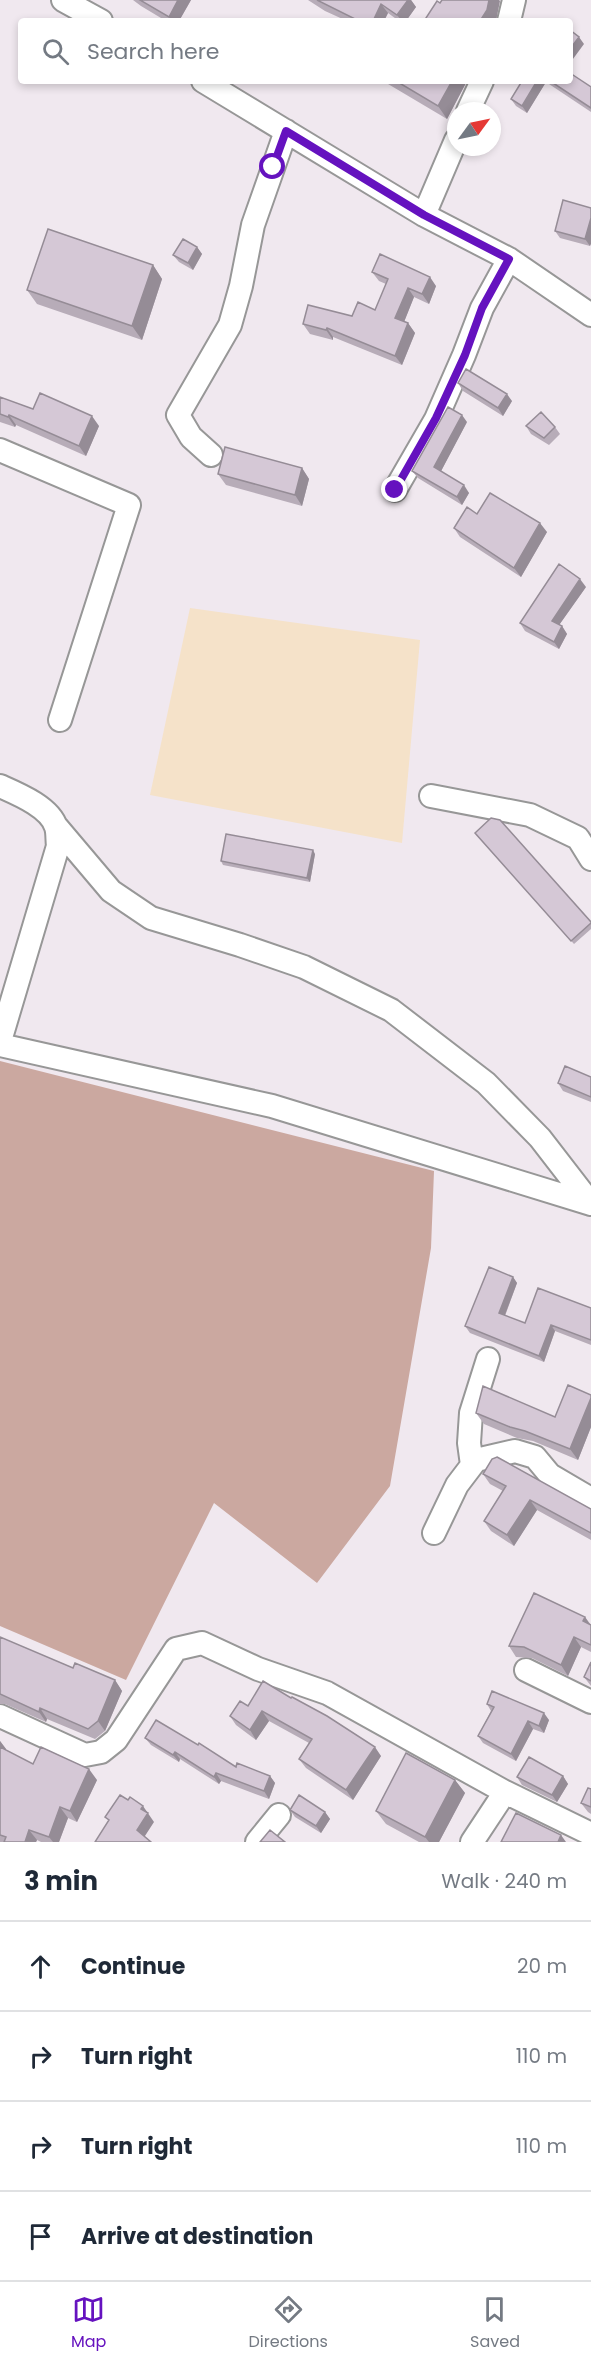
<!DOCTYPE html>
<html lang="en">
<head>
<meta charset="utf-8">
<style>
	:root { --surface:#fff; --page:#f2f2f3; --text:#1f2937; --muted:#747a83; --line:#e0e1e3; --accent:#6512bf }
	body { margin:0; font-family:Poppins,sans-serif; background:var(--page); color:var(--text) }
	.compass { position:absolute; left:447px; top:102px; width:54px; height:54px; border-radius:50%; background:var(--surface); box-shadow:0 3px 9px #0003; rotate:57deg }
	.stop { position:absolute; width:18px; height:18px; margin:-14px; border:4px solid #6512bf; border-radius:50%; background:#fff }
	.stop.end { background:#6512bf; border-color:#fff; box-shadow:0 2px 6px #0008 }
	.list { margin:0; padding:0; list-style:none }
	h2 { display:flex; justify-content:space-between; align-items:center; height:78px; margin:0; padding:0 24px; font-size:26px }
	h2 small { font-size:20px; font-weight:400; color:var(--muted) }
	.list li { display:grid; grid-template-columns:39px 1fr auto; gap:18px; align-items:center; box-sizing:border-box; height:90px; padding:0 24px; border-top:2px solid var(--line) }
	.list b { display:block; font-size:22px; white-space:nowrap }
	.list em { font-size:20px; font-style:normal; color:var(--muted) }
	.icon { flex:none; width:33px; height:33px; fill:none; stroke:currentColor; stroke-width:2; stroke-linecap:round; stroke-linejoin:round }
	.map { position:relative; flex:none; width:591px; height:1842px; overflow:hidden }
	.search { position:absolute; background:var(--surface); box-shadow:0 3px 9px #0003; left:18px; right:18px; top:18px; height:66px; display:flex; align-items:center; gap:15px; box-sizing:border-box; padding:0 21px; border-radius:6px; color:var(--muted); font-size:22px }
	.sheet { height:438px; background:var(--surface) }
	nav { display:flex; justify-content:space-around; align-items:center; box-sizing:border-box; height:84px; border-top:2px solid var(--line); background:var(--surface); font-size:16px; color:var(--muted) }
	nav a { display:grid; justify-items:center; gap:3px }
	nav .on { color:var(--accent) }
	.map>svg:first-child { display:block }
	.forest { fill:#cba8a0 }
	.park { fill:#f5e2c9 }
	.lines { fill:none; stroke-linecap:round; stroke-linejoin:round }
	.minor-casing { stroke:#979797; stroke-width:26 }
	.minor { stroke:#fff; stroke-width:22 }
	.wall { fill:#b7acb8 }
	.shaded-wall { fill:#958c96 }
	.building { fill:#d5c8d6; stroke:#958c96; stroke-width:1.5 }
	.route { stroke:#6512bf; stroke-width:8 }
</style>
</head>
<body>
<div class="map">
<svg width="591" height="1842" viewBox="0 0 591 1842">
	<rect width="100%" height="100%" fill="#f0e8ef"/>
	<path class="forest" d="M0,1061L434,1171L431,1248L390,1486L317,1583L214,1503L126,1680L0,1626Z"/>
	<path class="park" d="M190,608L420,640L402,843L150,795Z"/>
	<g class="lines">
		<defs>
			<path id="minor" d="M63,0L101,21
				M509,21L514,0
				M203,81L424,215L509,259L591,315
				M468,111L482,81
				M424,215L456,140
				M0,450L129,505L60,720
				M211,455L191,437L178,415L230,325L241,286L253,225L286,131
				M395,490L436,419L464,355L482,308L509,259
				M0,786C18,794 50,807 56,827C58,833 57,840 58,846L0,1041
				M431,796L530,815L578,838L591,859
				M56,826L111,891L151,918L240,945L304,967L391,1010L486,1083L540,1138L591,1204
				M0,1045L272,1106L591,1204
				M472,1465L469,1443L471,1413L488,1359
				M434,1533L457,1485L476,1460L515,1451L535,1457L550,1475L591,1499
				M526,1670L591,1702
				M0,1716L85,1755L101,1752L116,1740L176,1649L202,1643L258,1669L327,1693L505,1792L591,1834
				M257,1842L279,1815
				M472,1842L505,1792"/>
		</defs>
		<use href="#minor" class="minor-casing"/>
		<use href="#minor" class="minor"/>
	</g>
	<path class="wall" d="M133,0H191L179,21H166L141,6Z
		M308,0H411L416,7L406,21H399L388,13L384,21H347L325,11Z
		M383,81H467L447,119Z
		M522,81H570L591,87V112L546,82L527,113L516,106L511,99Z
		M591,208L590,246L560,238L555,231Z
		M197,247L202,254L193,270L179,262L173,255Z
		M153,265L162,279L142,340L37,304L27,290Z
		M372,272L436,286L429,304L414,297L404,322L408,323L415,333L402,365L333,337V340L310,334L303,324L352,316L375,310L386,284L379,281Z
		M458,383L512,401L503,416L463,391Z
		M0,397L33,409L99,426L86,456L16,425L15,427L0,422Z
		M467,422L441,471L469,493L462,505L418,478L412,471Z
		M526,426L555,427L560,434L549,445L531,434Z
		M302,468L309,479L302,506L226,485L218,474Z
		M477,514L547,532L521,577L460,537L454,528Z
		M586,587L559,625L562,626L567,634L559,649L525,631L520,623Z
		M475,833L591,922V929L574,944Z
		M315,854L310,882L223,865L221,861Z
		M591,1077V1102L563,1091L558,1083Z
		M513,1277L517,1283L505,1316L525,1323L591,1308V1345L555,1331L544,1362L470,1333L465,1326Z
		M591,1395V1427L578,1460L533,1441L517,1438L484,1424L476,1413L555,1417Z
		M483,1474L591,1509V1540L537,1510L514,1546L491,1531L484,1521L503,1491L490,1484Z
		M585,1617L591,1625V1652L581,1647L568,1676L532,1658L516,1657L509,1646Z
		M0,1637L73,1668L115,1680L122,1691L105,1731L95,1739L47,1719L46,1722L5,1704H0Z
		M591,1662V1686L584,1677Z
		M487,1704L549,1720L544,1733L533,1729L516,1761L483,1743L478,1736L491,1711Z
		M248,1706L381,1756L353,1800L306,1768L299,1759L309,1743L269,1721L256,1740L236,1725L230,1716Z
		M145,1738L236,1767L270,1776L275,1783L269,1799L221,1781L219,1784L180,1759L179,1762L151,1745Z
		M0,1741L6,1749L5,1750L33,1764L97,1780L77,1822L68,1818L59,1842H41L37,1840L36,1842H0Z
		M563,1776L568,1784L557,1802L522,1785L517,1777Z
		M455,1780L465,1793L439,1842H419L386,1824L376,1811Z
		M591,1788V1814L588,1812L581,1803Z
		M290,1810L325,1812L330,1819L321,1833L295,1817Z"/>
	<path class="shaded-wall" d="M178,0H191L179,21H172L169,17Z
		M408,0H411L416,7L406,21H402L397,15Z
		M489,0H499L500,1L496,21H480Z
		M381,4L388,13L384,21H373Z
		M579,37L584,44L570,63V49Z
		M452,81H467L447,119L438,106Z
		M537,81H545L546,82L527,113L522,106Z
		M591,218V244L590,246L585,239Z
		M197,247L202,254L193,270L188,263Z
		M153,265L162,279L142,340L132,326Z
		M430,277L436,286L429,304L422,294Z
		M408,288L414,297L402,327L395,318Z
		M408,323L415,333L402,365L395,356Z
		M327,328L333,337V340L326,330Z
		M507,394L512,401L503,416L498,408Z
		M9,415L16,425L15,427L8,417Z
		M462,415L467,422L439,475L434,467Z
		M92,416L99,426L86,456L79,446Z
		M302,468L309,479L302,506L295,495Z
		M464,485L469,493L462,505L457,497Z
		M540,523L547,532L521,577L514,568Z
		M580,579L586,587L557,628L552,621Z
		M562,626L567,634L559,649L554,642Z
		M313,850L315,854L310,882L307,878Z
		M513,1277L517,1283L503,1320L499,1313Z
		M551,1325L555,1331L544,1362L539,1356Z
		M591,1398V1427L578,1460L570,1449Z
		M530,1500L537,1510L514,1546L507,1535Z
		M585,1617L591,1626L583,1621Z
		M574,1637L581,1647L568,1676L561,1665Z
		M115,1680L122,1691L105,1731L98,1721Z
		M40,1708L47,1719L46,1722L39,1712Z
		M262,1711L269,1721L256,1740L250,1730Z
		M544,1713L549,1720L544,1733L539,1726Z
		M528,1721L533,1729L516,1761L511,1754Z
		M0,1741L6,1749L3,1755L0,1752Z
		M375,1747L381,1756L353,1800L346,1790Z
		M175,1752L180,1759L179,1762L173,1755Z
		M89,1769L97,1780L77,1822L70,1811Z
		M216,1773L221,1781L219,1784L214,1777Z
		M270,1776L275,1783L269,1799L264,1791Z
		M563,1776L568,1784L557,1802L552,1795Z
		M455,1780L465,1793L439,1842H429L425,1837Z
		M143,1806L154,1822L143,1839L137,1830L141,1809Z
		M60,1807L68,1818L59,1842H53L49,1837Z
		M325,1812L330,1819L321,1833L316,1826Z
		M29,1830L37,1840L36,1842H25Z
		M561,1835L566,1842H558Z"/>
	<path class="building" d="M140,0H178L169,17Z
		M317,0H408L397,15L381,4L373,21H359Z
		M442,0H489L487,10L480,21H424L437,1L440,3Z
		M570,30L579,37L570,49Z
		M570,73L591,87V108L550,81H570Z
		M396,81H452L438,106Z
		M522,81H537L522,106L511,99Z
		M563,200L591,208V218L585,239L555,231Z
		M48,229L153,265L132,326L27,290Z
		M183,239L197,247L188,263L173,255Z
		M380,254L430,277L422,294L408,288L395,318L408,323L395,356L327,328L326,330L303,324L308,305L352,316L358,302L375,310L388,279L372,272Z
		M466,369L507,394L498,408L458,383Z
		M40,393L92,416L79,446L9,415L8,417L0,414V397L33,409Z
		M448,407L462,415L434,467L464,485L457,497L412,471Z
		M541,412L555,427L544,438L526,426Z
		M225,447L302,468L295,495L218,474Z
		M490,493L540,523L514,568L454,528L467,507L477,514Z
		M559,564L580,579L552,621L562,626L554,642L520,623Z
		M491,818L500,820L591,922V923L571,941L475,833Z
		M226,834L313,850L307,878L221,861Z
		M565,1066L591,1077V1097L558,1083Z
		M489,1267L513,1277L499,1313L525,1323L538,1288L591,1308V1340L551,1325L539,1356L465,1326Z
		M568,1385L591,1395V1398L570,1449L525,1431L510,1427L476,1413L483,1386L555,1417Z
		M497,1457L591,1509V1533L530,1500L507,1535L484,1521L506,1486L483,1474L492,1459Z
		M534,1593L585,1617L583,1621L591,1625V1645L574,1637L561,1665L524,1647L509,1646Z
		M0,1637L73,1668L75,1663L115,1680L98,1721L88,1729L40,1708L39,1712L0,1694Z
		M591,1662V1681L584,1677Z
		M263,1681L291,1698L292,1697L327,1716L375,1747L346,1790L299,1759L312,1739L262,1711L250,1730L230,1716L240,1701L248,1706Z
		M492,1691L544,1713L539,1726L528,1721L511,1754L478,1736L494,1707L487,1704Z
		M156,1720L198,1745L199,1743L236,1767L237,1763L270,1776L264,1791L216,1773L214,1777L175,1752L173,1755L145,1738Z
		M0,1747L33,1764L41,1747L89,1769L70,1811L60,1807L49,1837L29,1830L25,1842H4L6,1837L0,1835Z
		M406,1753L455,1780L425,1837L376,1811Z
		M529,1757L563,1776L552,1795L517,1777Z
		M588,1788L591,1789V1788V1807L581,1803Z
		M120,1795L128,1800L130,1797L143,1806L141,1809L148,1813L137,1830L151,1842H95L109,1820L105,1817Z
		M299,1795L325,1812L316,1826L290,1810Z
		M516,1813L561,1835L558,1842H501Z
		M270,1830L285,1842H260Z"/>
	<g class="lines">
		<path class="route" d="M273,167L286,131L424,215L509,259L482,308L465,355L436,418L395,490"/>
	</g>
</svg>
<svg class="compass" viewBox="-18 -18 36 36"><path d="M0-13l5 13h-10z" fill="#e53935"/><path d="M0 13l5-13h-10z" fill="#747a83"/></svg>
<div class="stop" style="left:273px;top:167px"></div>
<div class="stop end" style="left:395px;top:490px"></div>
<div class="search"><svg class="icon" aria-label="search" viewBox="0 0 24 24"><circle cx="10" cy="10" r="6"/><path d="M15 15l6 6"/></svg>Search here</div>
</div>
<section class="sheet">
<h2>3 min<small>Walk · 240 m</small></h2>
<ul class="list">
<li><svg class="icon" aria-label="ahead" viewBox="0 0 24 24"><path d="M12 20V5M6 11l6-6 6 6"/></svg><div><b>Continue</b></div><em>20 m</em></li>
<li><svg class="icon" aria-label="right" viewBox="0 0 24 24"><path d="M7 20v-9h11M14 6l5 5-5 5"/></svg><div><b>Turn right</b></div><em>110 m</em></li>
<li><svg class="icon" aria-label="right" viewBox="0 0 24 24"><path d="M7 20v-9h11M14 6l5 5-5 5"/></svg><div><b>Turn right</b></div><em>110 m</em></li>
<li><svg class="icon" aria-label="arrive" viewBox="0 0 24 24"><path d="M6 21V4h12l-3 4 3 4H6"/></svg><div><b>Arrive at destination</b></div></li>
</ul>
</section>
<nav>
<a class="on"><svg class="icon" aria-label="map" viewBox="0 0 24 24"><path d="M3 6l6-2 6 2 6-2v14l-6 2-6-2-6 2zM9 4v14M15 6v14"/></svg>Map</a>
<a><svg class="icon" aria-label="directions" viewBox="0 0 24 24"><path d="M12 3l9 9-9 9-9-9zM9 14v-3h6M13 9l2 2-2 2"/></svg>Directions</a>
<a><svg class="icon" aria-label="saved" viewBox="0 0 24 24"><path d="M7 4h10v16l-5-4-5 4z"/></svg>Saved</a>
</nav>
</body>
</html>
